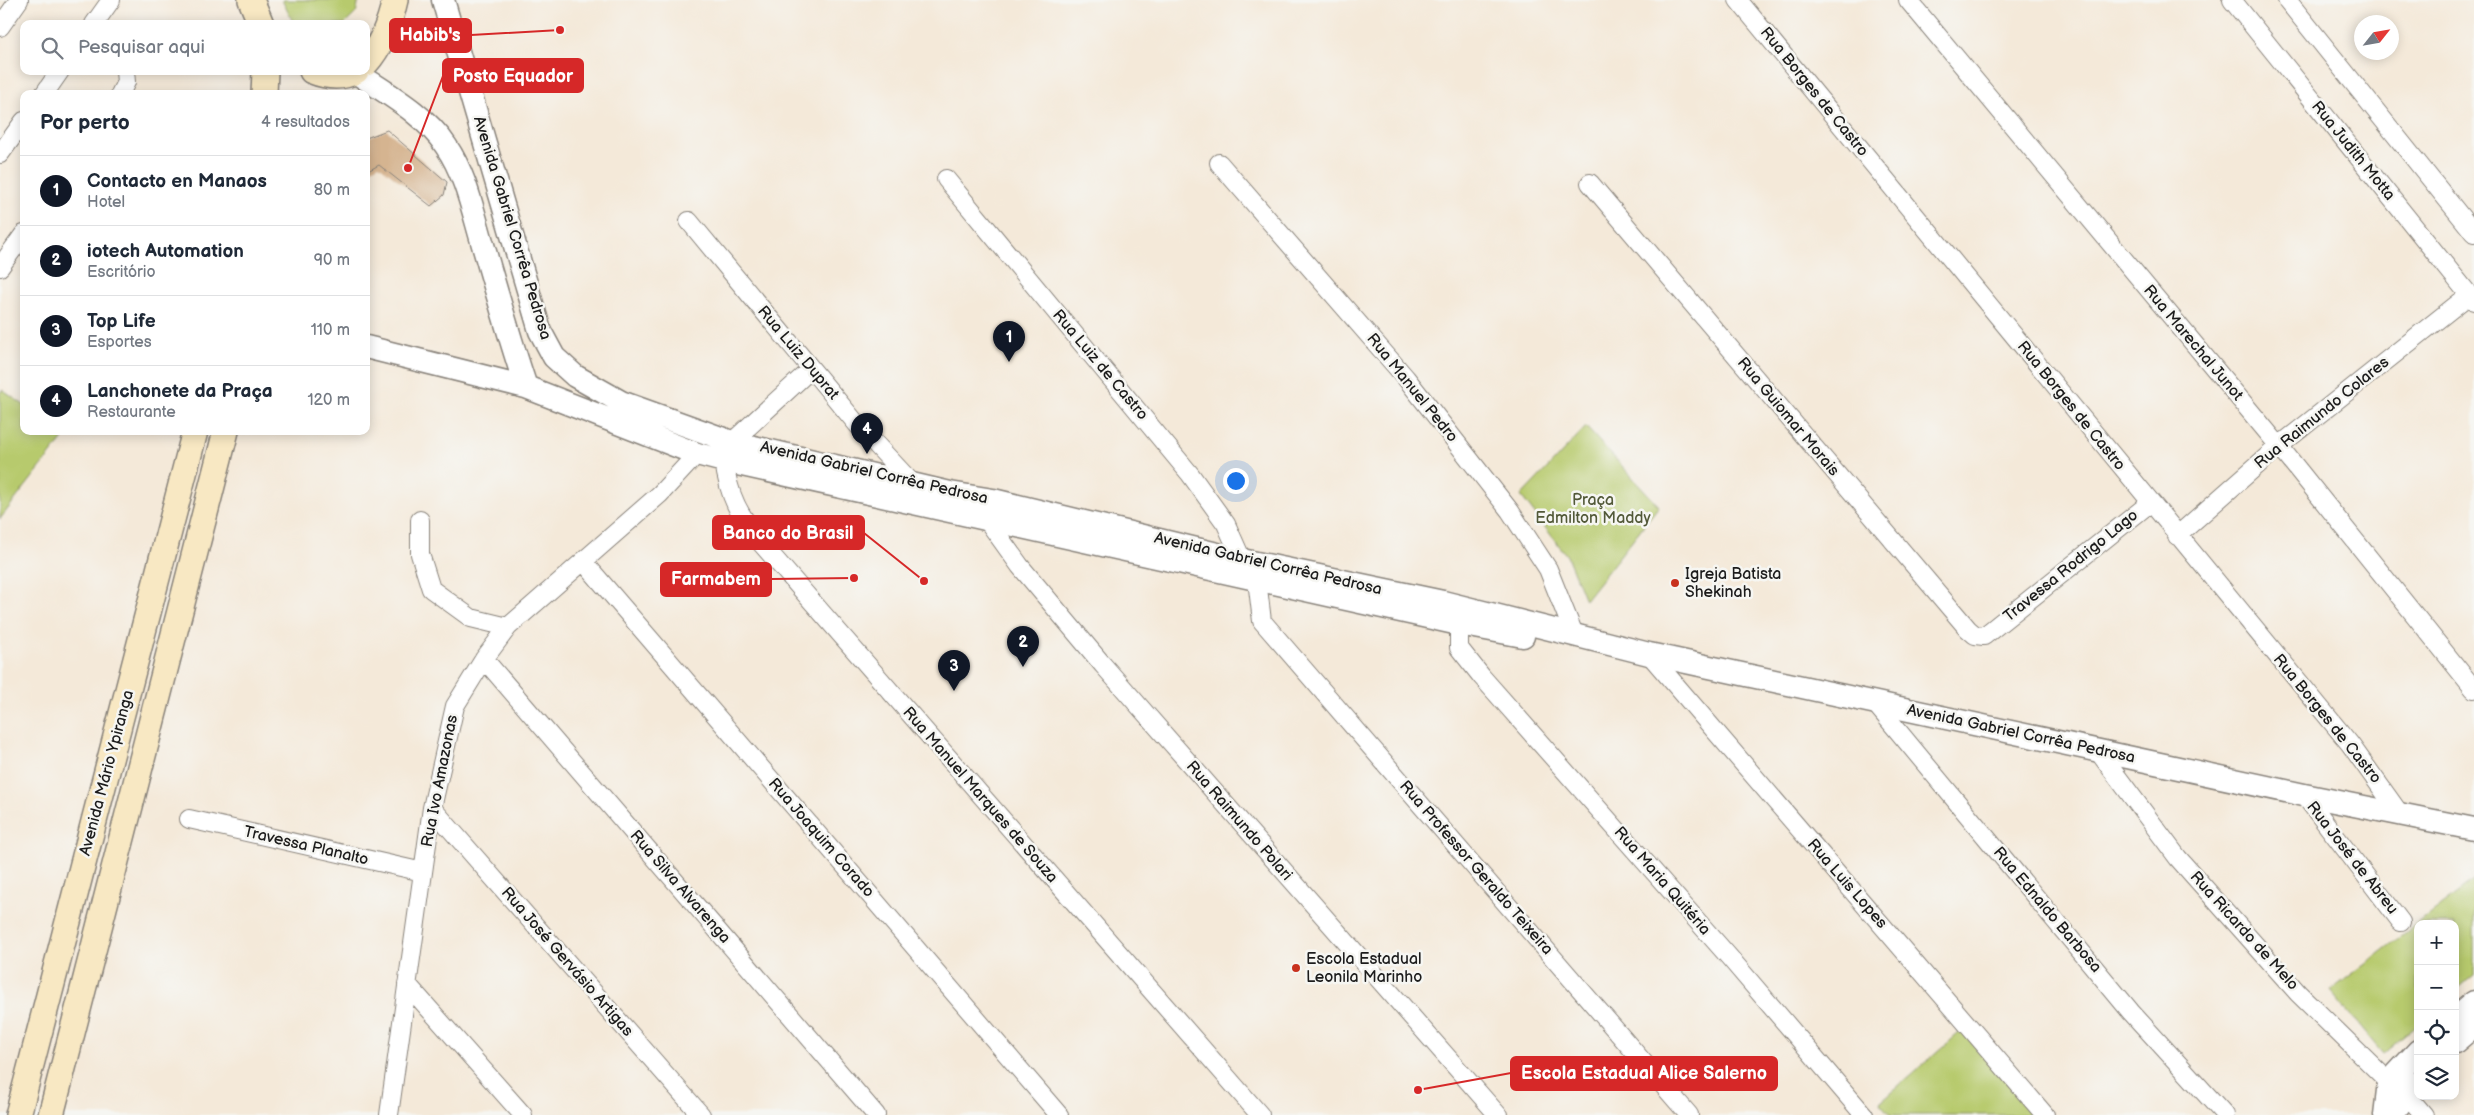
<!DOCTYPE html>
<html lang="pt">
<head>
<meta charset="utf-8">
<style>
	:root { --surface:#fff; --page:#f6f6f7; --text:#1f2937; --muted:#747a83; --line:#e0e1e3; --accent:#111827 }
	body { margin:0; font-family:"Balsamiq Sans",sans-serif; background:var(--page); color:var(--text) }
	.controls { position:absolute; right:15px; bottom:15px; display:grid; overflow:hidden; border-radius:10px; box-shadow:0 2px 12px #0003 }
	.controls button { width:45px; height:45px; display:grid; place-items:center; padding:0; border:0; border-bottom:1px solid var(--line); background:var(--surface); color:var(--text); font:25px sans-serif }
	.compass { position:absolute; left:2354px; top:15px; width:45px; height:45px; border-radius:50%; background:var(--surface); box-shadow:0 2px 12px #0003; rotate:59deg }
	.you { position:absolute; left:1235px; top:480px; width:18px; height:18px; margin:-12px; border:4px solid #fff; border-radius:50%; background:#1a73e8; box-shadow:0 0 0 8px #1a73e833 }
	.badge { display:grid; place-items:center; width:32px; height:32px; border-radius:50%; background:var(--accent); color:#fff; font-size:16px; font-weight:700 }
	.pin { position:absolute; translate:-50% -41px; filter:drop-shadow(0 1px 2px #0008) }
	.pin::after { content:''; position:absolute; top:26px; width:18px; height:15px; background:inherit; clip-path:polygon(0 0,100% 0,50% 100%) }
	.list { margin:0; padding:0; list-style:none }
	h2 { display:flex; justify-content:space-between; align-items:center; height:65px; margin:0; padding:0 20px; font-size:21px }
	h2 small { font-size:16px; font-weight:400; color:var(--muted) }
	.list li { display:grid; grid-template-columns:32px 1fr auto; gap:15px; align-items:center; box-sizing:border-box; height:70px; padding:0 20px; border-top:1px solid var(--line) }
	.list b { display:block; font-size:19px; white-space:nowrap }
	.list p { margin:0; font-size:16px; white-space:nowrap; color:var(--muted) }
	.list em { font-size:16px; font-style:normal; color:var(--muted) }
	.icon { flex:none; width:28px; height:28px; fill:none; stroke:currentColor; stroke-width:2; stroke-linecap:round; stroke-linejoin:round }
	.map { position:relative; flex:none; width:2474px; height:1115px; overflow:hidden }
	.search { position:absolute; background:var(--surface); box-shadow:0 2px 12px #0003; left:20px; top:20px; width:350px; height:55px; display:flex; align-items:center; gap:12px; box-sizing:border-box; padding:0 18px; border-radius:10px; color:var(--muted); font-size:19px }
	.panel { position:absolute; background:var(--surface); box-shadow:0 2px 12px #0003; left:20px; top:90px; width:350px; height:345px; border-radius:10px }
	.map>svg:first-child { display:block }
	.green { fill:#b7ca6d; stroke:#6a7344 }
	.building { fill:#d5b490 }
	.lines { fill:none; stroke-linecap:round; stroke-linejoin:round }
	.minor-casing { stroke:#88827a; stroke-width:20 }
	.tertiary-casing { stroke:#88827a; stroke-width:25 }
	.secondary-casing { stroke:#88827a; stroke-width:28 }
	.minor { stroke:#fff; stroke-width:18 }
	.tertiary { stroke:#fff; stroke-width:22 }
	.secondary { stroke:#f8e8c3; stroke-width:25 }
	.poi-dot { fill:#c8321e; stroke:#f6f6f2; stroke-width:2 }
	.labels { text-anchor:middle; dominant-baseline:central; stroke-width:5; stroke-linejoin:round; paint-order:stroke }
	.street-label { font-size:16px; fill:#1c1c1c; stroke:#f6f6f2 }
	.park-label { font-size:16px; fill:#525938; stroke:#f6f6f2 }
	.poi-label { font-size:16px; fill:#1c1c1c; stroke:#f6f6f2; text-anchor:start }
	.leader { fill:none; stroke:#d62828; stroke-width:2 }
	.callout-dot { fill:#d62828; stroke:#f6f6f2; stroke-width:2 }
	.callout { fill:#d62828; stroke:#d62828; stroke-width:2 }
	.callout-label { font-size:18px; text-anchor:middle; font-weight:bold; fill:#fff }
</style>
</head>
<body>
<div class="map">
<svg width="2474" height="1115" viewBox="0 0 2474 1115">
	<rect width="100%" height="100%" fill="#f6f6f2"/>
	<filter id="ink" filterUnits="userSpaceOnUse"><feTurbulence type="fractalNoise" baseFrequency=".02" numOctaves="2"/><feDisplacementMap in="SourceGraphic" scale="10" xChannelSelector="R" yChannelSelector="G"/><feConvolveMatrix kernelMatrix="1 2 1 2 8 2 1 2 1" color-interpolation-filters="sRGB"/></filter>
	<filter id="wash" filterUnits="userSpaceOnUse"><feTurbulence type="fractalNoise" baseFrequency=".0096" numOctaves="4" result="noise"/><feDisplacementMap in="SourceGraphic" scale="20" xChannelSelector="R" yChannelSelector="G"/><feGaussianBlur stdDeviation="1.12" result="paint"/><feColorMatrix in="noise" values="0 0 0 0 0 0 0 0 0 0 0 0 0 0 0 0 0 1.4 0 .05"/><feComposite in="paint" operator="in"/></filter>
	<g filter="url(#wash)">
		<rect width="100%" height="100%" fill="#f4e9d9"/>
		<path class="green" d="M282,0H359L356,13L345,24H298L292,20Z
			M2,390L24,405V431H59L65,436L0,519V393Z
			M1586,427L1659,506L1585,600L1567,556L1521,496Z
			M2474,880V975L2455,991V924H2418V1024L2383,1054L2330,991Z
			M1966,1027L2040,1115H1891L1880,1102Z"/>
		<g id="blocks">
			<path class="building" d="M387,130L447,182L444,195L431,206L379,165L366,172V138Z"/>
		</g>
	</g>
	<g filter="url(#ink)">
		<use href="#blocks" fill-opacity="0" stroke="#88827a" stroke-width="1"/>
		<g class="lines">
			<defs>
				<path id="minor" d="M1738,0L2350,744L2400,814
					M1908,0L2279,446L2474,689
					M2232,0L2474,301
					M2287,0L2474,233
					M94,24L111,0
					M0,27L19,0
					M44,94L60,71
					M120,94L126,82L125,71
					M0,154L24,121
					M1219,163L1406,378L1510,511L1548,569L1574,634
					M946,179L1190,474L1226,524L1242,560
					M1590,183L1968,629L1975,635L1984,636L2150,503
					M689,221L856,423L911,482
					M0,267L24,234
					M732,442L811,369
					M724,461C729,498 739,514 761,543L1260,1115
					M420,520V554L431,589L471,618L508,627
					M987,520L1020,566L1103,665L1498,1115
					M2177,536L2279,446L2469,295
					M583,561L1059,1115
					M1257,580L1262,621L1689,1115
					M1459,624V648L1482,677L1730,958L1864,1115
					M1649,654L2045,1115
					M484,659L876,1115
					M1874,702L2131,1012L2225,1115
					M2098,751L2178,858L2298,993L2389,1082L2407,1095L2424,1115
					M2304,795L2401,922
					M432,808L701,1115
					M189,819L423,872
					M407,984L523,1115
					M389,1115L432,808L455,706L484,659L508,627L660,494L697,454"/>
				<path id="tertiary" d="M443,0L540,331L554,357L575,376L621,402L732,442L950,493L993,500L1242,560L1443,602L1649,654L2304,795L2474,829
					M355,72C386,93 425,114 446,146C466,175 473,212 483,245C497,293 510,340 526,387
					M366,347L526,387L697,454L724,461L1459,624L1523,636
					M2455,1018L2474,1002
					M2455,1042L2474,1026
					M2385,1115L2389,1082L2418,1051
					M2391,1115L2418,1082"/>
				<path id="secondary" d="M251,0L261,24
					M366,63C382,45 390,23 395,0
					M312,71C327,77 341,79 356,71
					M264,94L265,71
					M18,1115L195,431
					M51,1115L226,431"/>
			</defs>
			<use href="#minor" class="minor-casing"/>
			<use href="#tertiary" class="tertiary-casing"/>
			<use href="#secondary" class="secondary-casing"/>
			<use href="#minor" class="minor"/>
			<use href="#tertiary" class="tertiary"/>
			<use href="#secondary" class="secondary"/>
		</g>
	</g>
	<g class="poi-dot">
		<circle cx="1675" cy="583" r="5"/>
		<circle cx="1296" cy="968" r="5"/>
	</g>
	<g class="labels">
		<g class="street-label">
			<text transform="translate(1814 92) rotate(51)">Rua Borges de Castro</text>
			<text transform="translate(2353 151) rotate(51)">Rua Judith Motta</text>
			<text transform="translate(512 228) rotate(73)">Avenida Gabriel Corrêa Pedrosa</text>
			<text transform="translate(2193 343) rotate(50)">Rua Marechal Junot</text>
			<text transform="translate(798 353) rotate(50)">Rua Luiz Duprat</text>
			<text transform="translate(1100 365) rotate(50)">Rua Luiz de Castro</text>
			<text transform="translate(1412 388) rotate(51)">Rua Manuel Pedro</text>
			<text transform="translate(2071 406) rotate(51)">Rua Borges de Castro</text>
			<text transform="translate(2322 413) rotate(-39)">Rua Raimundo Colares</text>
			<text transform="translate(1788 417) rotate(50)">Rua Guiomar Morais</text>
			<text transform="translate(874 473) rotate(13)">Avenida Gabriel Corrêa Pedrosa</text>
			<text transform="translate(1268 564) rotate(13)">Avenida Gabriel Corrêa Pedrosa</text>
			<text transform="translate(2071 566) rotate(-39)">Travessa Rodrigo Lago</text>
			<text transform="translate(2327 719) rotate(51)">Rua Borges de Castro</text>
			<text transform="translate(2021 734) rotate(12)">Avenida Gabriel Corrêa Pedrosa</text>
			<text transform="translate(107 773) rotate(-75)">Avenida Mário Ypiranga</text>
			<text transform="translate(440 781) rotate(-79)">Rua Ivo Amazonas</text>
			<text transform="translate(980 795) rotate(49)">Rua Manuel Marques de Souza</text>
			<text transform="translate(1239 821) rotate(49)">Rua Raimundo Polari</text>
			<text transform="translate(821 838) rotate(49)">Rua Joaquim Corado</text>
			<text transform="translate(306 846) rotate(13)">Travessa Planalto</text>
			<text transform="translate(2352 858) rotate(52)">Rua José de Abreu</text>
			<text transform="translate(1476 868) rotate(49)">Rua Professor Geraldo Teixeira</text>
			<text transform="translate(1662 881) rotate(49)">Rua Maria Quitéria</text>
			<text transform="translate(1847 884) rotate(49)">Rua Luis Lopes</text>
			<text transform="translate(680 887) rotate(49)">Rua Silva Alvarenga</text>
			<text transform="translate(2047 910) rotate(50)">Rua Ednaldo Barbosa</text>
			<text transform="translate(2244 931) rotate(48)">Rua Ricardo de Melo</text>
			<text transform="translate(567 962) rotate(49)">Rua José Gervásio Artigas</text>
		</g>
		<g class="park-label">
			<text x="1593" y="500">Praça<tspan x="1593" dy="18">Edmilton Maddy</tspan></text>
		</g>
		<g class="poi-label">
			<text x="1685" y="574">Igreja Batista<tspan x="1685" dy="18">Shekinah</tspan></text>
			<text x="1306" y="959">Escola Estadual<tspan x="1306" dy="18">Leonila Marinho</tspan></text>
		</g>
	</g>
	<path class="leader" d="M560 30L471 35M408 168L443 76M924 581L864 533M854 578L771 579M1418 1090L1511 1073"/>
	<g class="callout-dot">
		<circle cx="560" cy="30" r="5"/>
		<circle cx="408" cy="168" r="5"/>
		<circle cx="924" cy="581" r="5"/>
		<circle cx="854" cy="578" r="5"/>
		<circle cx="1418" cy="1090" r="5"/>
	</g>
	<g class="callout">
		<rect x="390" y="19" width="81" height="33" rx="5"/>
		<rect x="443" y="59" width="140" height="33" rx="5"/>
		<rect x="713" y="516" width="151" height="33" rx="5"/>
		<rect x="661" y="563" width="110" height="33" rx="5"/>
		<rect x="1511" y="1057" width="266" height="33" rx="5"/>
	</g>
	<g class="callout-label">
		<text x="430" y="41">Habib's</text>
		<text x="513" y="82">Posto Equador</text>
		<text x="788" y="539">Banco do Brasil</text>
		<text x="716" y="585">Farmabem</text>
		<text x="1644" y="1079">Escola Estadual Alice Salerno</text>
	</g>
</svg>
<div class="controls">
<button>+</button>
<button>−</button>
<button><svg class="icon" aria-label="locate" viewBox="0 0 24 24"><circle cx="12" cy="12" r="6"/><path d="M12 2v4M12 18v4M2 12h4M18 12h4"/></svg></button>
<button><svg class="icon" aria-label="layers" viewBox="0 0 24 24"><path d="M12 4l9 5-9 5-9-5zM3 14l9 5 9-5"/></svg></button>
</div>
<svg class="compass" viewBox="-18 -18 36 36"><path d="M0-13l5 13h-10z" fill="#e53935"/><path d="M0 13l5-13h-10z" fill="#747a83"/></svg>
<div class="you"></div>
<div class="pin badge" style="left:1009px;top:362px">1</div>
<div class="pin badge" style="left:1023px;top:667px">2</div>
<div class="pin badge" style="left:954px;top:691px">3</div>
<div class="pin badge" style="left:867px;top:454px">4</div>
<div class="search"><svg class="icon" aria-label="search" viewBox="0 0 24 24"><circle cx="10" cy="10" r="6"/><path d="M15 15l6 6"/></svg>Pesquisar aqui</div>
<section class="panel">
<h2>Por perto<small>4 resultados</small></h2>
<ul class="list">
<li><span class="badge">1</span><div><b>Contacto en Manaos</b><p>Hotel</p></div><em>80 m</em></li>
<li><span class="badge">2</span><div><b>iotech Automation</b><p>Escritório</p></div><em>90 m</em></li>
<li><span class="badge">3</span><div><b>Top Life</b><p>Esportes</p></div><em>110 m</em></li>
<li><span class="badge">4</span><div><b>Lanchonete da Praça</b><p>Restaurante</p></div><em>120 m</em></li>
</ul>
</section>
</div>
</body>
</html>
